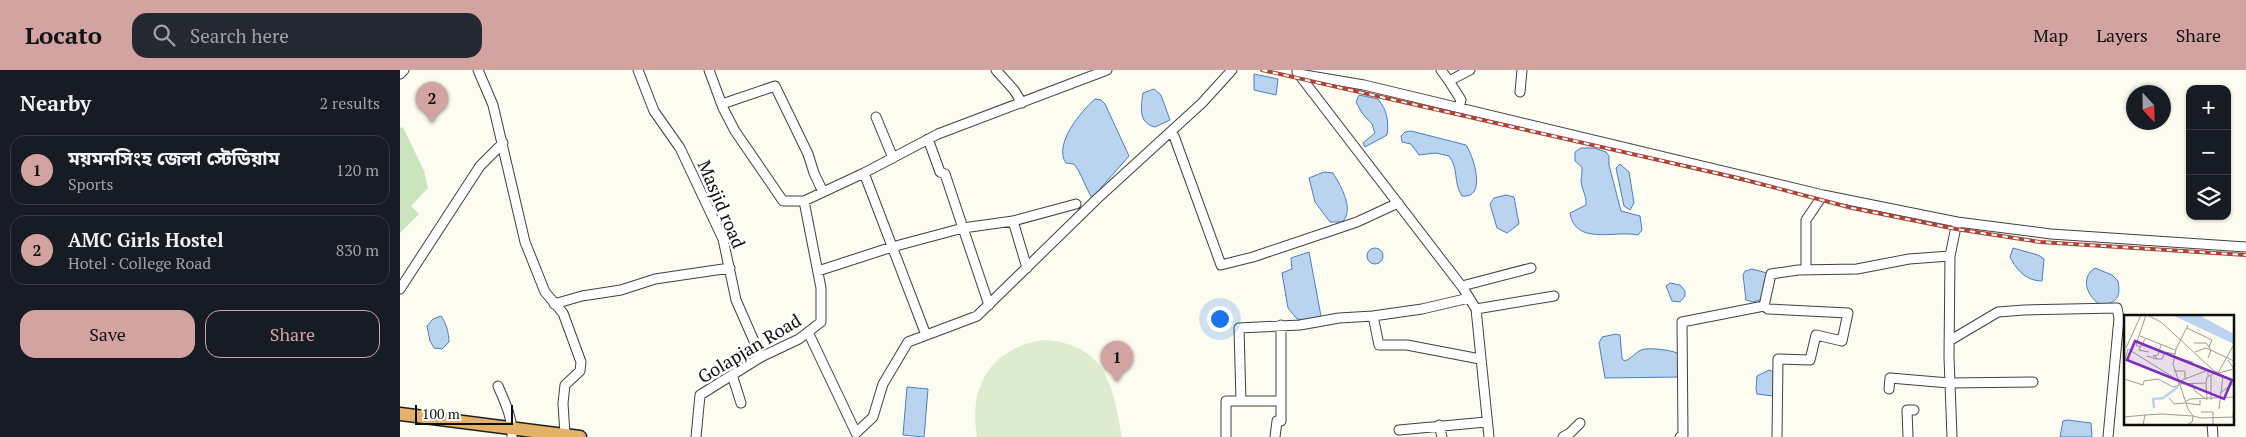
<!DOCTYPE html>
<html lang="en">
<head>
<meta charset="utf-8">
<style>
	:root { --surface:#171b24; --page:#242831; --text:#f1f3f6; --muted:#9ea1a6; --line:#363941; --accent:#d2a3a0 }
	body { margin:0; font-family:"PT Serif","Noto Sans Bengali",serif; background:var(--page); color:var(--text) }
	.controls { position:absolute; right:15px; top:15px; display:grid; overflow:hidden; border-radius:10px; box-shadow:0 1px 4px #0004 }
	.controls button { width:45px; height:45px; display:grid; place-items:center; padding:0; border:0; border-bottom:1px solid var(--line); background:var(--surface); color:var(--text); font:25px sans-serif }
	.compass { position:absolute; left:1726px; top:15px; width:45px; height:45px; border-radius:50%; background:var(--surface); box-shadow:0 1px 4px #0004; rotate:158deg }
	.scale { position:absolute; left:15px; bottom:12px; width:98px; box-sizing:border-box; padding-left:5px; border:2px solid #0d0d0d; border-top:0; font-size:14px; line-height:18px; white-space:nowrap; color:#0d0d0d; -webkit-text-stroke:4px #fff; paint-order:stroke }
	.you { position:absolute; left:819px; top:248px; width:18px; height:18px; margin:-12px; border:4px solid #fff; border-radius:50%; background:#1a73e8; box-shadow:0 0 0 8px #1a73e833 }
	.badge { display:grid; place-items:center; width:32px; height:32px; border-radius:50%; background:var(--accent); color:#111; font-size:16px; font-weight:700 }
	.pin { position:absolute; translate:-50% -41px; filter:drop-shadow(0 1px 2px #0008) }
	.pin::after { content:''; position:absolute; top:26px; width:18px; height:15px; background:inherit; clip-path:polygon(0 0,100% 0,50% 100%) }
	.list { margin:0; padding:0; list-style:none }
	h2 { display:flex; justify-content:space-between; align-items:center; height:65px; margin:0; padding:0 20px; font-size:21px }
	h2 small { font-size:16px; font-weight:400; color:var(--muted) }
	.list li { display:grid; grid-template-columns:32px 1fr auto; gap:15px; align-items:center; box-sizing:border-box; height:70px; margin:0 10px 10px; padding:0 10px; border:1px solid var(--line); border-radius:15px }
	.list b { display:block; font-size:19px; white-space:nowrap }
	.list p { margin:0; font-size:16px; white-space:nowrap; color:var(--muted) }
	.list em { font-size:16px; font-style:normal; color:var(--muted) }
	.actions { display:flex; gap:10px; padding:15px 20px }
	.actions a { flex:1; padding:11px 0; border:1px solid var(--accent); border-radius:15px; text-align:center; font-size:18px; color:var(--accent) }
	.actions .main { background:var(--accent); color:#111 }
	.icon { flex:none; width:28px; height:28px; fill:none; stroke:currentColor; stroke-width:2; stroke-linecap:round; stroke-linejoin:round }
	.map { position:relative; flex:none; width:1846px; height:367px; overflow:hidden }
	header { display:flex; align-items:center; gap:30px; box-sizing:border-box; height:70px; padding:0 25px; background:var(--accent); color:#111 }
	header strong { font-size:24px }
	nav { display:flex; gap:28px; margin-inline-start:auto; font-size:18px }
	.search { width:350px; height:45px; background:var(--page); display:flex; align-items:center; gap:12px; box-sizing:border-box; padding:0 18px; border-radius:15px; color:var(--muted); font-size:19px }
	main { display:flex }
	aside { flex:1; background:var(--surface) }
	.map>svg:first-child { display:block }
	.green { fill:#cce4bd }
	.pitch { fill:#ddecce }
	.water { fill:#bad4ef; stroke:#4a7fbd }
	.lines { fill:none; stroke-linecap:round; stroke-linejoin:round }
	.minor-casing { stroke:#404040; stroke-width:11 }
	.highway-casing { stroke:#1e1e1e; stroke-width:15 }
	.minor { stroke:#fff; stroke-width:9 }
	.highway { stroke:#e3b268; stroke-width:12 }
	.rail-casing { stroke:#ad4236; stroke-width:4 }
	.rail { stroke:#fff; stroke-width:2; stroke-dasharray:5.5; stroke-linecap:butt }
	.labels { text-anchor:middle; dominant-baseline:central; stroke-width:5; stroke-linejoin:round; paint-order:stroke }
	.street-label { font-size:18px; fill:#0d0d0d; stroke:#fff }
	.inset-river { fill:none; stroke:#bad4ef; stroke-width:2.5 }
	.inset-road { fill:none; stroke:#9d9c95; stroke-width:1 }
	.view { fill:#7b2cbf; fill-opacity:0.15; stroke:#7b2cbf; stroke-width:2.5 }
	.inset-edge { fill:none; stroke:#0d0d0d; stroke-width:2.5 }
</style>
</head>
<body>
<header>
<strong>Locato</strong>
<div class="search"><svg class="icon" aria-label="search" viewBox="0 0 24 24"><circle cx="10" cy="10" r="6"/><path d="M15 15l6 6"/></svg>Search here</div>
<nav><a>Map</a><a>Layers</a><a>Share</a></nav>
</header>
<main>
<aside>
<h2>Nearby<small>2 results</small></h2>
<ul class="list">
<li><span class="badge">1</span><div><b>ময়মনসিংহ জেলা স্টেডিয়াম</b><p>Sports</p></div><em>120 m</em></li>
<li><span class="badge">2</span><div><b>AMC Girls Hostel</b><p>Hotel · College Road</p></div><em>830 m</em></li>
</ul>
<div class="actions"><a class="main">Save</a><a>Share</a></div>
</aside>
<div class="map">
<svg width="1846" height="367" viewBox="0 0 1846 367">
	<rect width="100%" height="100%" fill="#fdfcf0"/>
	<path class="green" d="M3,57L24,101L28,118L11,136L19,144L0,163V58Z"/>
	<path class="pitch" d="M645,270C707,275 713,316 722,367H577C568,316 591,277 645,270Z"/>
	<path class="water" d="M854,4L878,9L876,25L854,20Z
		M754,19L761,25L770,50L755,57C738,53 741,37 743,23Z
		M959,25L978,29C987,40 989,51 987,65L965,77L963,73L975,63L972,54L962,43L956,32Z
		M695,29L701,30L705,34L729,86L692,128C685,117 682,104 674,94L666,93C653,75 681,41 695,29Z
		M1011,61L1066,75C1074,87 1087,129 1062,126C1053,112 1059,99 1049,86L1036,83L1019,85L1011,74L1002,72L1001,66L1005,62Z
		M1181,78H1194L1206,82L1209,86V95L1221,141L1240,146L1242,160L1238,165C1215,160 1175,176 1170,143L1186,135C1187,126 1181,118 1181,110C1182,105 1182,101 1182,97L1175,91V82Z
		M1220,94L1229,102L1234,133L1230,140L1224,136L1216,98Z
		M924,102L933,103C941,116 955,140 942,152H930L915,132L909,108Z
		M1106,125L1114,127L1119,154L1107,163L1097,158L1090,134L1094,128Z
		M1613,178L1638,185L1644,189L1642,211C1627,211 1617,201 1610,187Z
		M967 186a8 8 0 1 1 16 0a8 8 0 1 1-16 0Z
		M909,182L921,246L907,250L897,249L888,238L882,203L892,199L891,188Z
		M1695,198L1712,205L1718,211C1721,227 1717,233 1701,235C1688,228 1679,208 1695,198Z
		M1352,199L1367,203L1363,229L1353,232L1346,230L1343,205L1345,201Z
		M1270,213L1280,215L1285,221V226L1280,232L1272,231L1266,216Z
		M41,246C46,252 49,264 49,272L42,279L34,278L30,271L27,256L33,249Z
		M1216,264L1220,265L1222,288L1224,291C1232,289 1234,283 1241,280C1247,277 1271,280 1277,283L1280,292L1278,307L1205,308L1199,273L1202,267Z
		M1369,300L1374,302L1373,326L1357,324L1356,319L1357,306Z
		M507,317L528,319L524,367L503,365Z
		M1668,350L1691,353L1692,367H1660L1663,351Z"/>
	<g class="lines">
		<defs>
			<path id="minor" d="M78,0L93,35L125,172L145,222L163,243L181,292L180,301L165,315L163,333L165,365
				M238,0L254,41L280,78L323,169L336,230L361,287
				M309,0L323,38L335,61L383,131H404L464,103L538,64L707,0
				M596,0L614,20L622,33
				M1041,0L1049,11L1070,0
				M897,2L1063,218L1076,239L1089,367
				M0,4L4,0
				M899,4L964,15L1423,125L1557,152L1651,164L1846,177
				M1049,11L1061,30L1059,38
				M1120,22L1122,0
				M322,34L375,16L408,84L414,103L423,122
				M476,47L493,88
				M774,66L821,195L853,187L957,152L998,133
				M528,69L540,102L545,104L563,158L613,151L627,198
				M464,103L526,265
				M613,151L676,134
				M1406,200V150L1423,125
				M418,201L492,177L563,158L589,235
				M1062,216L1131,198
				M0,219L80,96L103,73
				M154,234L182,226L221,220L255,209L330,198
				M1364,236L1368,239L1448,243L1442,271L1416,265L1410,290L1378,289L1377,367
				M1076,239L1154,226
				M973,246L1022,239L1069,228
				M408,262L456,363L473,347L483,314L508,272L577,246L698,128L802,33L832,0
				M1549,271L1598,242L1624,240L1717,238L1719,248L1708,367
				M332,305L341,333
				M98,316C105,332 113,349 112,367
				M1489,319L1490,308L1549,313L1633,312
				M841,331L839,258L900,255L939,248L973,246L979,275H1007L1080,289
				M1812,353L1813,367
				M1039,355L1042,367
				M999,360L1086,352
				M296,367L300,325L361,287L399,269L421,252V218L404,131
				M826,367V331H881
				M875,367L877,351H881V255
				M1163,367L1170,363L1180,353
				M1280,367L1283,365L1282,252L1364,236L1371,204L1398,200L1457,199L1509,189L1550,186
				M1508,367L1507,340H1514
				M1552,367L1549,287L1550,186L1557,152"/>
			<path id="highway" d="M0,344L180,367"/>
		</defs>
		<use href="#minor" class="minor-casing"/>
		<use href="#highway" class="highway-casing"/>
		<use href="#minor" class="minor"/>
		<use href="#highway" class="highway"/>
		<defs>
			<path id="rail" d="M862,0L1338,108L1452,138L1556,159L1640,172L1846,185"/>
		</defs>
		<use href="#rail" class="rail-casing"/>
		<use href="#rail" class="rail"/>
	</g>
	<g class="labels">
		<g class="street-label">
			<text transform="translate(322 134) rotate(67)">Masjid road</text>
			<text transform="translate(349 278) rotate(-31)">Golapjan Road</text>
		</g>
	</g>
	<g transform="translate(1724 245)">
		<rect width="110" height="110" fill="#fdfcf0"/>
		<path d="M48,0H75L110,19V29Z" fill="#bad4ef"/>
		<path class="inset-river" d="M30,93L29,84L39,83L54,72"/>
		<path class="inset-road" d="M23,0L37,7L89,55L110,67M64,10L52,34L49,49L64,94L69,101L77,103L110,102M63,13L88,25L85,32M16,21L51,35M21,24L15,35L25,37M70,28H82L87,35L84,43M16,32L12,30L22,0M2,33L17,0M71,37L82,33L110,46M23,41L32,44H38L41,37L51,39M33,43L29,41L34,40L37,30M53,43L69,47M0,48L4,34L52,64M50,56H61V64M94,58L109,31M95,58L106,55L110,54L104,45M0,64L19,70L20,66L34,64L49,72L55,70M56,66L84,55V62M82,68L83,62L93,57M82,68L83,85M54,69L82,68M68,69L71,76L82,84M96,78L110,68M45,83L50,89L61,88M87,85V61M61,87L66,84L110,82M61,88L76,90V85M95,94L99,61M77,97H89V110H95M0,102L21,100M109,103L110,84M19,110L21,100L38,99L69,101L68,107L63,110"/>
		<path class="view" d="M11,26L108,65L100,84L3,45Z"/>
		<rect width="110" height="110" class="inset-edge"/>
	</g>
</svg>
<div class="controls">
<button>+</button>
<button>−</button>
<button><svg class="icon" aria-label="layers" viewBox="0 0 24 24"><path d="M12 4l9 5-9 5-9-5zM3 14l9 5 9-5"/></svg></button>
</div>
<svg class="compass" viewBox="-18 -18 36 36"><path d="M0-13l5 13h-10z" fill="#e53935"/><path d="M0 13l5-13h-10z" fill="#9ea1a6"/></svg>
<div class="scale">100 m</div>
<div class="you"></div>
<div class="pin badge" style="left:717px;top:312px">1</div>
<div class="pin badge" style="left:32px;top:53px">2</div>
</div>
</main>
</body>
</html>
